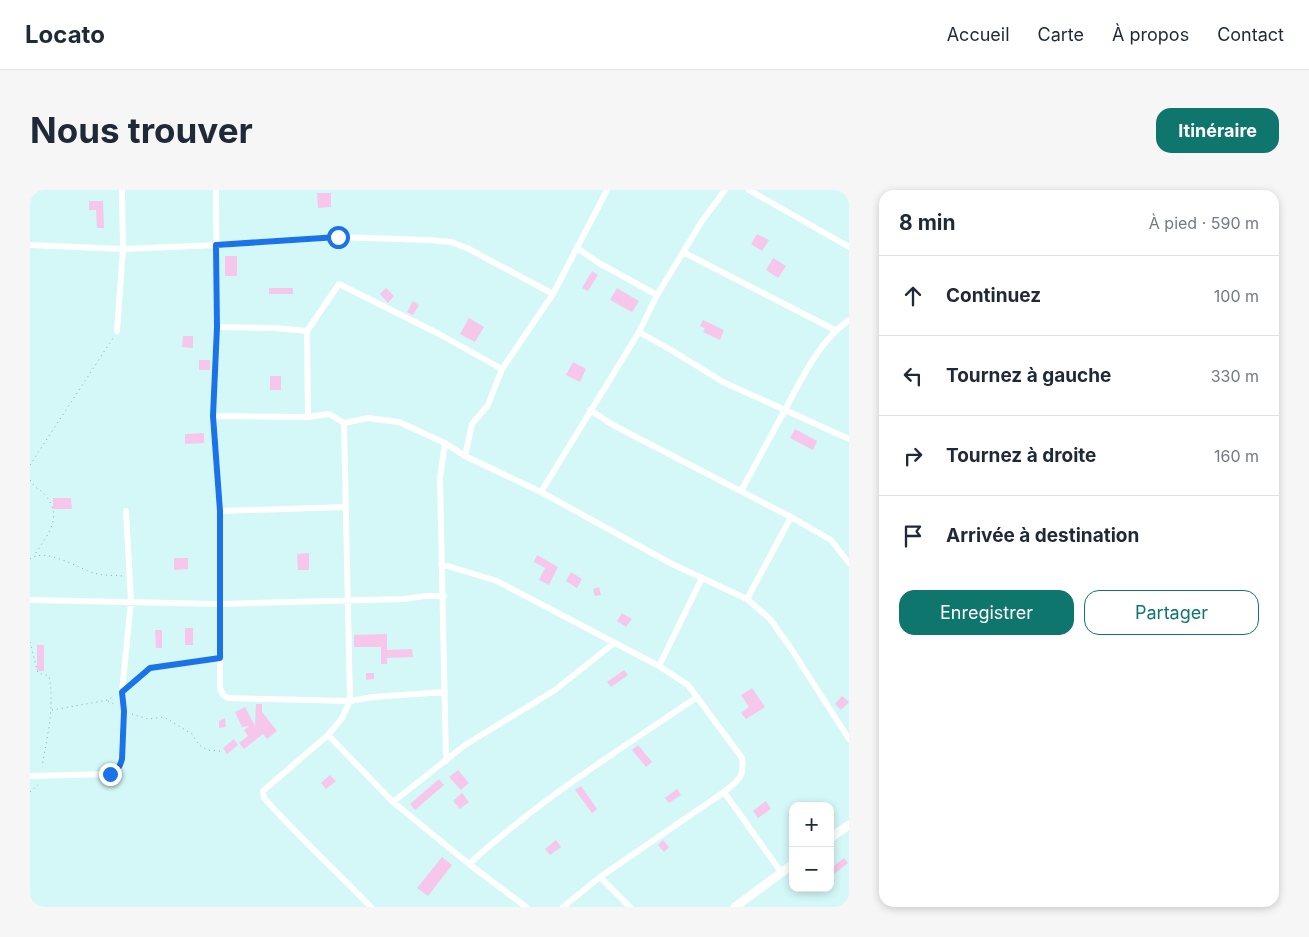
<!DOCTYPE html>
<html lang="fr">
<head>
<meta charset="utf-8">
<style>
	:root { --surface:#fff; --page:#f6f6f7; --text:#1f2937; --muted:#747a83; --line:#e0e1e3; --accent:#0f766e }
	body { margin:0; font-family:Inter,sans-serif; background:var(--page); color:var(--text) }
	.controls { position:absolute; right:15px; bottom:15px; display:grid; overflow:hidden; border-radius:10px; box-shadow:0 2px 8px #0003 }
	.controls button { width:45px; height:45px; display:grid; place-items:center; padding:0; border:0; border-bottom:1px solid var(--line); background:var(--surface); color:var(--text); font:25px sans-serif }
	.stop { position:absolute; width:15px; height:15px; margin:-11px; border:4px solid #1a73e8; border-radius:50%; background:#fff }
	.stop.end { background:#1a73e8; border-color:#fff; box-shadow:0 1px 5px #0008 }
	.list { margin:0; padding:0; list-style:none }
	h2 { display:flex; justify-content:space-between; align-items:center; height:65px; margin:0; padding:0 20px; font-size:21px }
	h2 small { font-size:16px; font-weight:400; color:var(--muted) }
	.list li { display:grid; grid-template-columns:32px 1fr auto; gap:15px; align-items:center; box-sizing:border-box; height:80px; padding:0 20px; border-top:1px solid var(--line) }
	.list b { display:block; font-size:19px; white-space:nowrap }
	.list em { font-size:16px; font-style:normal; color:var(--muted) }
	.actions { display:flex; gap:10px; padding:15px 20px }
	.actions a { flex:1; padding:11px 0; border:1px solid var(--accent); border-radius:15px; text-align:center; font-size:18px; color:var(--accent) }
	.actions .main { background:var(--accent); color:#fff }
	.icon { flex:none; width:28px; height:28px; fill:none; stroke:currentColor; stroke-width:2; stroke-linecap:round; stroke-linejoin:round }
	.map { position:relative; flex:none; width:819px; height:717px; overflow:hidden; border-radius:15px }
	header { display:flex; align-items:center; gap:30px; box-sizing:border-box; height:70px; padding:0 25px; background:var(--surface); border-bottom:1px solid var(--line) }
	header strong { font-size:24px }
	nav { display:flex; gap:28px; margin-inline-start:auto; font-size:18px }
	.intro { display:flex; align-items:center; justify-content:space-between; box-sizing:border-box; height:120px; padding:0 30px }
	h1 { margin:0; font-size:35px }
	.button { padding:12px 22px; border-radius:15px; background:var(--accent); color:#fff; font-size:18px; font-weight:700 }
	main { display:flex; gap:30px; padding:0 30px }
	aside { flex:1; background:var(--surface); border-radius:15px; box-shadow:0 2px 8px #0003 }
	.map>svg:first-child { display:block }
	.building { fill:#f7c7eb }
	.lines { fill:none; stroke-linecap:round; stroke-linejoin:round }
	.path { stroke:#8da8a9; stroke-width:1; stroke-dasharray:1 4; stroke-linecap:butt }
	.street { stroke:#fff; stroke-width:6 }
	.secondary { stroke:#fff; stroke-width:9 }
	.route { stroke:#1a73e8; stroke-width:6 }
</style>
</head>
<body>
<header>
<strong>Locato</strong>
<nav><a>Accueil</a><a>Carte</a><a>À propos</a><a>Contact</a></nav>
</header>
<div class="intro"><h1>Nous trouver</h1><a class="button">Itinéraire</a></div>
<main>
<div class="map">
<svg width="819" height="717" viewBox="0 0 819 717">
	<rect width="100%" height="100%" fill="#d4f7f7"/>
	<path class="building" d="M287,3H301V17L288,18Z
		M59,11H73L74,38H67L66,20H59Z
		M727,44L739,50L732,61L721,54Z
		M195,66H207V86H195Z
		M743,68L756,76L748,88L736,80Z
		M562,81L568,85L558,101L552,98Z
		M239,98H263V104H239Z
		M356,98L364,106L358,113L350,104Z
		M587,98L609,111L602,122L580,110Z
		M383,111L389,115L383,125L377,122Z
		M439,128L454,137L445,152L430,144Z
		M673,130L694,140L690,150L673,142L675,138L670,136Z
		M153,146H163V158L152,157Z
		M169,170H180V180H169Z
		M543,172L556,179L550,192L536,185Z
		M240,186H251V200H240Z
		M765,239L787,251L783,260L760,248Z
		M174,243V253L155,254V244Z
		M23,308H41L42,319H23Z
		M279,363V380H268L267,364Z
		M507,365L528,377L519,395L509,390L515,378L504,372Z
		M144,368H158V379L144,380Z
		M541,382L552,389L547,398L536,391Z
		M569,397L571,405L565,406L563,399Z
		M592,423L602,429L596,437L587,431Z
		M155,438H163V455H155Z
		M125,440H132V458H126Z
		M357,444V460L382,459L383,467L357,468V474H351V457H324V445Z
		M7,455H14V481H7Z
		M594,480L598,485L581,497L577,492Z
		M336,483H344V489L336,490Z
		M722,498L735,517L716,529L711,523L719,517L711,505Z
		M812,506L819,512L811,520L805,514Z
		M226,514H232V522L247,541L237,549L233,544L214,559L209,553L218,546L214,540L219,536L212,537L205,522L215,517L225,536Z
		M195,528L196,537L189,538V531Z
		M204,549L208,555L197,564L193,558Z
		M608,555L622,572L616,577L602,560Z
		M428,580L439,593L431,600L419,587Z
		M300,585L306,591L296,599L291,593Z
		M409,589L414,595L385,620L380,614Z
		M551,596L567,619L562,623L545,600Z
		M647,599L651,605L639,613L635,608Z
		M432,603L439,612L430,619L423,611Z
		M736,611L741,619L728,628L723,621Z
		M526,650L531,657L520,665L515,659Z
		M633,650L639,657L634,662L628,655Z
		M412,667L422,675L398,706L387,698Z
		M814,668L818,673L800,687V679Z"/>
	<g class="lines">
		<path class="path" d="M0,275L83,148
			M0,290C6,300 11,299 16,306C34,329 16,346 4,366
			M0,369C15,357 48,378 64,383C73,386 83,385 92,386
			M0,452L8,483L19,486C25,518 17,546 12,577
			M101,493L121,478L181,470
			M78,511L86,515
			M22,520L78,510L84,506
			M102,524L118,529L134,527L162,544L169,555L177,560L190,561
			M0,602L10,593"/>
		<path class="street" d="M186,0L187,137L183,226L190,321V498L193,505L198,508L320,511L343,507L415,502
			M719,0L819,57
			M0,55L93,59L186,55L308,47L398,50L421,52L437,58L523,104
			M547,58L569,73L627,105
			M653,62L805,140
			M187,137L244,138L277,141
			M87,141L93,59L92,0
			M609,142L641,160L693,192L819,249
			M560,220L583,235L761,327L801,350L819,373
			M183,226L278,227L299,224L314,233L338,228L369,232L415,253L435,266L511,302L642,374L717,409L740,429L760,457L819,549
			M278,227L277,141L309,94L409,144L472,179
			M314,233L320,511L312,528L298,545L233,601L234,608C268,646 305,680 341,717
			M415,253L410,288L416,571
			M435,266L442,234L458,215L472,179L523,104L577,0
			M711,301C726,274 740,247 755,220C772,188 789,151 819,130
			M511,302L609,142L627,105L672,31L695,0
			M190,321L316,317
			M411,374L467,391L629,476L658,495L712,568C715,588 708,590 694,602L751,682
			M717,409L761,327
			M0,410L190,414L373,409L396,406H414
			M629,476L672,388
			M298,545L363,612L439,674L496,717
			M0,586L81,584L87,580L91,576L94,521L92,502L101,411L96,321
			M363,612L435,555L525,500L584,453
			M439,674C509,610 589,560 667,507
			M570,687L600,717
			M533,717L570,687L694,602"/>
		<path class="secondary" d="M800,648L819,635
			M705,717L763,674"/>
	</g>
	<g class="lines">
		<path class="route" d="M80,584C88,580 90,577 92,569L94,521L92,502L120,478L190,468V321L183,226L187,137L186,55L308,47"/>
	</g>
</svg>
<div class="controls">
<button>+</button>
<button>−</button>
</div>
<div class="stop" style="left:308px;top:47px"></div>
<div class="stop end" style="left:80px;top:584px"></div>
</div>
<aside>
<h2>8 min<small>À pied · 590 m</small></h2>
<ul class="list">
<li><svg class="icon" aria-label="ahead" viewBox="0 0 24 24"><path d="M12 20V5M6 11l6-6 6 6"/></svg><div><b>Continuez</b></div><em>100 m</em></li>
<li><svg class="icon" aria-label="left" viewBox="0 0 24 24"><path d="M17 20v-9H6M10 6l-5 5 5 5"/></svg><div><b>Tournez à gauche</b></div><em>330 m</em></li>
<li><svg class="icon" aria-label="right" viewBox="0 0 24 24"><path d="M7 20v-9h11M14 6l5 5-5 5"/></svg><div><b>Tournez à droite</b></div><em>160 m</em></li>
<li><svg class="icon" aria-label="arrive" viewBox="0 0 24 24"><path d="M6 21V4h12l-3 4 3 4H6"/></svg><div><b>Arrivée à destination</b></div></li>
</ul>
<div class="actions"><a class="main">Enregistrer</a><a>Partager</a></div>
</aside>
</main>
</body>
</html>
